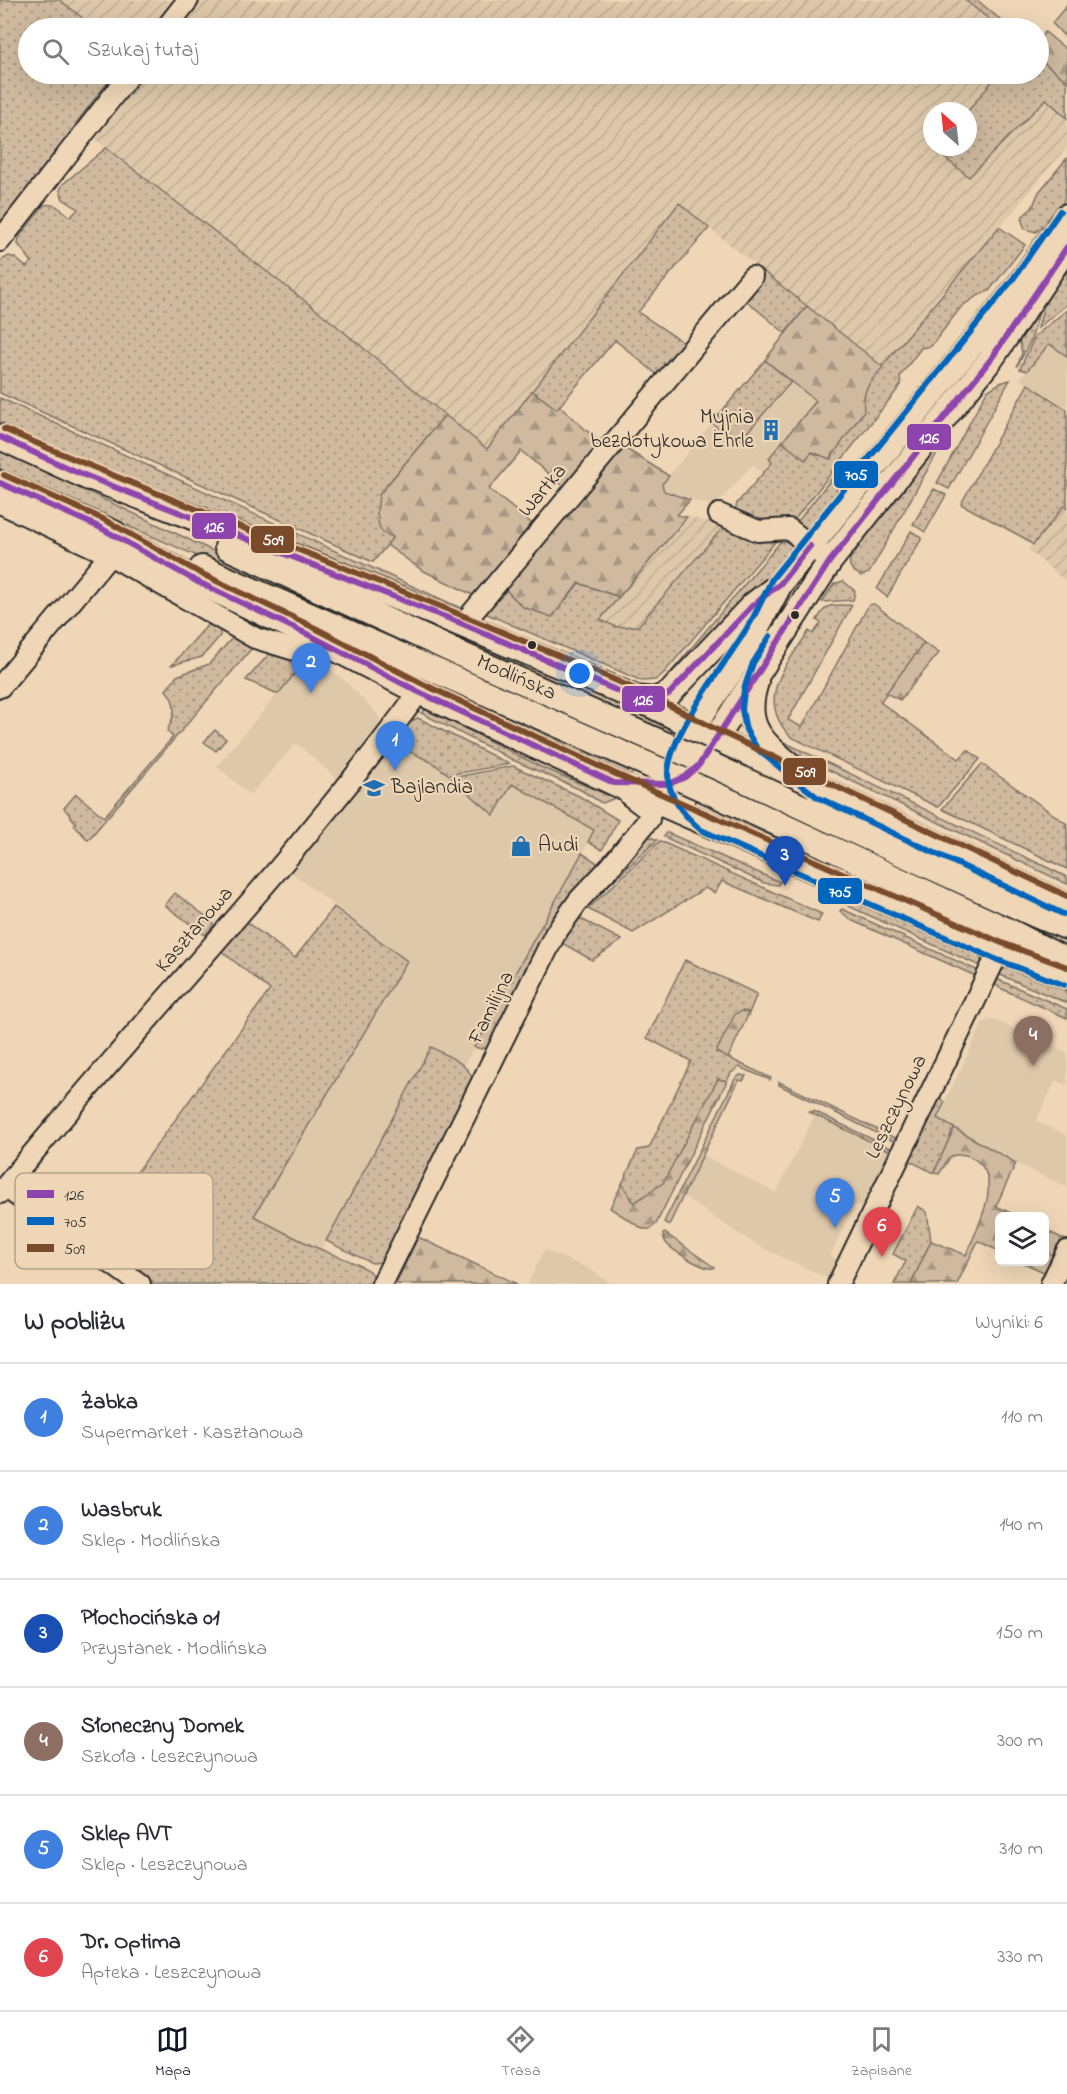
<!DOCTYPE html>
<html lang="pl">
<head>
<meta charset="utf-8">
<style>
	:root { --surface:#fff; --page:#f7f7f7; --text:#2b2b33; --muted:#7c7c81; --line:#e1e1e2; --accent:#111827 }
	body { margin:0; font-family:"Indie Flower",sans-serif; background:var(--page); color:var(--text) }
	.controls { position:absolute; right:18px; bottom:18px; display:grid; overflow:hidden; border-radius:9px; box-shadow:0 6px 24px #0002 }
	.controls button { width:54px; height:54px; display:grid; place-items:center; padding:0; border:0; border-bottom:2px solid var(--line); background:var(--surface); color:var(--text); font:30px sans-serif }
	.compass { position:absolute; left:923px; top:102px; width:54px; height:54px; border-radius:50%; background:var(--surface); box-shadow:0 6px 24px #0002; rotate:333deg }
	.you { position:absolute; left:580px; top:674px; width:21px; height:21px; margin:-15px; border:4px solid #fff; border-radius:50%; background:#1a73e8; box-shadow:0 0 0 9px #1a73e833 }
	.badge { display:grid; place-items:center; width:39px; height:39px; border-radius:50%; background:var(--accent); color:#fff; font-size:20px; font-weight:700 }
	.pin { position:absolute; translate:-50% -50px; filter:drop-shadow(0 2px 3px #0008) }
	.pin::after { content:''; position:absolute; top:32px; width:21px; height:18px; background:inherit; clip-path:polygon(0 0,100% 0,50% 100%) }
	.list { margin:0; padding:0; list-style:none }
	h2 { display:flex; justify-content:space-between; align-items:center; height:78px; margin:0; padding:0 24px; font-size:26px }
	h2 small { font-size:20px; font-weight:400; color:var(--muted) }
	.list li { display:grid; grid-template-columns:39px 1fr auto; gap:18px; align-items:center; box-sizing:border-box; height:108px; padding:0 24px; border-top:2px solid var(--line) }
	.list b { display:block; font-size:22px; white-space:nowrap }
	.list p { margin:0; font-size:20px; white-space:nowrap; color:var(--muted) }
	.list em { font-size:20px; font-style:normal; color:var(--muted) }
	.icon { flex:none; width:33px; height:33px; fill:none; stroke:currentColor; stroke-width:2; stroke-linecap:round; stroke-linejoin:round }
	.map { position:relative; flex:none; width:1067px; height:1284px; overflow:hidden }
	.search { position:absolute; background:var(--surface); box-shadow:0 6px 24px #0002; left:18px; right:18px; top:18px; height:66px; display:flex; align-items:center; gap:15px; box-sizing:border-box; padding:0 21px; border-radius:33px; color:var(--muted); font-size:22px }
	.sheet { height:726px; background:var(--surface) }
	nav { display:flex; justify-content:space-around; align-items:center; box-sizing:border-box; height:84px; border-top:2px solid var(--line); background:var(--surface); font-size:16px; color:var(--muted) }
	nav a { display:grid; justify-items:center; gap:3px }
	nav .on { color:var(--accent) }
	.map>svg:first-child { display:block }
	.built { fill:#dec8aa }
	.industrial { fill:url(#industrial-furrows) }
	.green { fill:url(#green-dots); stroke:#7d7266; stroke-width:1.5 }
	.forest { fill:url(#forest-firs); stroke:#7d7266; stroke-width:1.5 }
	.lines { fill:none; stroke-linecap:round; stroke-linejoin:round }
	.minor-casing { stroke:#2b2b2b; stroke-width:24 }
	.major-casing { stroke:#2b2b2b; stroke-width:28 }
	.minor { stroke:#eed6b6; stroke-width:20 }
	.major { stroke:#eed6b6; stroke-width:24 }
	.major-bridge-casing { stroke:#2b2b2b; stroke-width:28; stroke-linecap:butt }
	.major-bridge { stroke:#eed6b6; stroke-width:24 }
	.bus-1-casing { stroke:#eed6b6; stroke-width:10 }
	.bus-2-casing { stroke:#eed6b6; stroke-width:10 }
	.bus-3-casing { stroke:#eed6b6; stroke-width:10 }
	.bus-1 { stroke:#8e44ad; stroke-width:6 }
	.bus-2 { stroke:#0065bd; stroke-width:6 }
	.bus-3 { stroke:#7a4b2a; stroke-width:6 }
	.bus-dot { fill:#2b2b2b; stroke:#eed6b6; stroke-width:2 }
	.labels { text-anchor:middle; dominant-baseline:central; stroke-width:4.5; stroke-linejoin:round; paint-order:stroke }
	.poi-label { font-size:21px; fill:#2b2b2b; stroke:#eed6b6; text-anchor:start }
	.street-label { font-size:21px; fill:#2b2b2b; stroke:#eed6b6 }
	.key { fill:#eed6b6; stroke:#b4a38c; stroke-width:1.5 }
	.key-label { font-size:16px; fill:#2b2b2b }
	.line-badge { stroke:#eed6b6; stroke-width:2 }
	.badge-label { font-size:16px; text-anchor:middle; font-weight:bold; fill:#fff }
</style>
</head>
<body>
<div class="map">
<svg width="1067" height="1284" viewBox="0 0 1067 1284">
	<defs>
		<pattern id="industrial-furrows" width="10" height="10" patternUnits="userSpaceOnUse" patternTransform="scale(1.5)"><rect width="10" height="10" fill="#dec8aa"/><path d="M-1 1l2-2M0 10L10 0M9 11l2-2" fill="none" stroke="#bfac92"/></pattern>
		<pattern id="green-dots" width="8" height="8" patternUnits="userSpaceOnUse" patternTransform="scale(1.5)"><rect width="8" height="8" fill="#cfbaa0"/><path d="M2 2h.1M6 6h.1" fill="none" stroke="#a89783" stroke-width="1.8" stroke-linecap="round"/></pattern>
		<pattern id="forest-firs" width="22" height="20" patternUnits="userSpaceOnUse" patternTransform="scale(1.5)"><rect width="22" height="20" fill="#cfbaa0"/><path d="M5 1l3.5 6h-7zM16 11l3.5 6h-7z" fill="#a89783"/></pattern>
	</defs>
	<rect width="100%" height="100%" fill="#eed6b6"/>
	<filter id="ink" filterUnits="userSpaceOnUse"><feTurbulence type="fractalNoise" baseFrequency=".0167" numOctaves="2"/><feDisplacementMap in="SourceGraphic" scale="12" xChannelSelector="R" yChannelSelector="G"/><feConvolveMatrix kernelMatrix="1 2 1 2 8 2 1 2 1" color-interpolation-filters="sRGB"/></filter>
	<g filter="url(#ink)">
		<path class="built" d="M1049,344L1067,357V410L1020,379Z
			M791,382L816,401L769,458L772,463L763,473L753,464L715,506L690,500L664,491L662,484L712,423L737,444Z
			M307,659L327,667L347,683L378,715L382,727L338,780L301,747L295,744L250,795L217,766Z
			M390,741L433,763L494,814L511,784L595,831L464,1065L431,1047L321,1250L254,1216L407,961L287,869Z
			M992,1019L1067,1052V1085L1056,1080L1036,1121L1067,1136V1187L1016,1163L937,1118L983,1023Z
			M815,1115L892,1152L864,1209L855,1204L830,1256L838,1260L829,1279L769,1251L737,1233L683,1196L703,1155L776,1193Z
			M544,1250L588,1268L612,1284H528Z"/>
		<path class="industrial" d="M60,0H965L1000,28H95Z
			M114,74H998L968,111H932V147H939L936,150L969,177L1046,99L1067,118V147L883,367L679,204L487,449L322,314L106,148L77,122Z
			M1065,506L1067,508V582L1028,550Z
			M687,517L724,525L638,626L617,627L600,620Z"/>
		<path class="green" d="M0,0H60L95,28H28V74H114L77,122L79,124L0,226Z
			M965,0H977L1010,28H1000Z
			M1039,59L1067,81V118L1046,99L969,177L936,151L939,147H968V111L998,74H1038Z
			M106,148L322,314L445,415L379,495L394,537L373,562L0,393V261L9,256L15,258L26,267L32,262L18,244L19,237L44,205C56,202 62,211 71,217L78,209L63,199L60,190L63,184Z
			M1067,158C1067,180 1067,201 1056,219C1050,225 1041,225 1036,232L1025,229L1022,221L1023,216L1032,208L1039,192Z
			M679,203L709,228L638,312L687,345L660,377L615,340L557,409L532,391Z
			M999,227L1025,245L989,291L977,296L961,307L931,346L921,348L900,376L901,385L791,524L767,525L735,511L737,503L772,463L769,458L782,442L805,459L812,452L818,456L863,396L868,383Z
			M1067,259V304L1038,328L1046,298L1042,302L1031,340L1017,367L1022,353L1019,338Z
			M763,271L807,306L785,333L742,297Z
			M1067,310V356L1049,344L1027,371L1020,369L1035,336Z
			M765,360L791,382L737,444L712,423Z
			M1010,380L949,489L937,483L987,391L1000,383Z
			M1028,384L1067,410V508L1064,506L1033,545L1024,538L961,504Z
			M0,398L401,581L465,610L461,614L101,470L0,424Z
			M958,416L869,573L861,576C854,571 848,569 850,559L907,478Z
			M0,450L251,569L453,660L449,668L291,597L0,470Z
			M842,465L837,476L836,496L810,533L795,525Z
			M934,489L946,495L925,532L913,524Z
			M720,518L782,534L663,674L655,680L642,681L480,611L502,586L579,583L619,597L600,620L617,627L638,626L724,526L711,522Z
			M911,531L922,538L887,597L877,589Z
			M787,534L798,545L678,677L671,672Z
			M813,562L816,563L727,706L719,702L809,563Z
			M843,581L855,591L853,600L822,602L834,584Z
			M874,604L924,643L880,702L959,759L968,750L980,759L938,807L791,737C754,699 786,666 809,631L813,634L821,623L817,620C828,601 831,606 852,605L788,720L802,727L866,610L869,605Z
			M211,621L220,629V636L202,657L172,665Z
			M234,636L252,645V648L88,840L74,825L76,823L64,808L76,794L104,817L173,737L167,731C175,716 178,704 166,690L177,676L209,664Z
			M468,636L576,681L664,725L629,778L445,692Z
			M274,651L307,659L278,694L246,680L269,654Z
			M427,709L541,767L615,798L603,803L600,802L581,790L513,760L421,713Z
			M417,718L420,719L509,764L449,775L433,763L393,743L407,724Z
			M215,730L226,739L216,751L204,742Z
			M771,736L1067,877V884L808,760L784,748Z
			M982,764L1067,824L1065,827L1067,828V869L942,809Z
			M513,766L579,796L618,820L602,850L588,842L594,830L512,784L494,815L451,778Z
			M666,833H668L780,882L778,885L764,883L664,837Z
			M644,834L657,840L567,924Z
			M660,841L822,914L818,922L722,881L715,893L705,888L633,933L588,909Z
			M582,853L596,862L601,872L489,1048L481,1049L474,1047Z
			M879,853L1067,937V949L876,861Z
			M175,893L204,915L214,925L205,935L165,905Z
			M837,896L913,923L980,952L982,967L835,900Z
			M334,907L407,961L254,1216C275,1228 299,1240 322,1250C336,1256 368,1265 375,1278L372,1284H154L89,1238L270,990L220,950L245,921L295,958Z
			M842,909L981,972L978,977L853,921L840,911Z
			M579,918L622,940L592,960L562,943L571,926Z
			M685,960L757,994L749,1013L742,1011L716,1052L771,1078L770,1080L739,1067L731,1073L727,1081L718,1079L663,1184L634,1203L622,1184L638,1150L649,1148L691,1061L647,1038Z
			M1014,966L1067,988V1003L998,974L1006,967Z
			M994,978L1067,1009V1018L1000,988L996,985Z
			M431,1047C450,1057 465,1062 475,1081L383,1262L372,1263L326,1241Z
			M779,1082L897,1139L896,1141L891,1140L779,1085Z
			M941,1099L945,1102L937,1118L954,1128L934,1173L906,1159L934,1101Z
			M814,1111L888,1147L893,1149L892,1152L809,1112Z
			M918,1206L927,1212L931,1241L911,1284H894L906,1261L893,1254Z"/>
		<path class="forest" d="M1067,5V39L1052,23Z
			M1045,32L1067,50V81L1039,59V40Z
			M807,306L883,367C869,383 862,389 864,411L830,459L812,452L805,460L782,442L816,401L765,360Z
			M532,391L557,409L559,406L604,446L567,489L521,451L489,489L535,526L473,595L422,570L387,545L393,537L383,533L379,526L377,512L379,495L445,415L487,449Z
			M620,445L669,476L662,484L664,491L690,500L677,515L687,517L619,597L579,583L552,617L523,607L502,586Z
			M924,643L939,653L900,700L886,693Z
			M742,1011L749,1013L728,1058L716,1052L735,1014Z
			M740,1075L746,1076L743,1081L739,1080L669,1225L664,1222L665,1220L735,1079Z
			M718,1079L727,1081L656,1224L650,1229H643L610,1208L622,1184L634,1203L663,1183Z
			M954,1128L1016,1163L996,1206L1017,1216H1000L999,1251L978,1241L957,1284H911L931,1241L966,1255C976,1230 1004,1182 977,1161C968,1154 962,1153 951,1156L939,1174L934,1173Z
			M1045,1230L1064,1239L1048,1274L1022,1262H1044Z
			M665,1233L714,1267L713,1268C704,1270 673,1251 666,1243C665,1241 663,1236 663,1234Z
			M418,1237L517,1284H396Z"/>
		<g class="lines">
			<defs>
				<path id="minor" d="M166,28L188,0
					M0,241L130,74
					M0,503L110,555L255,638L311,655
					M719,514L758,531L789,529L830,561
					M463,624L752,277
					M0,687L110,555
					M5,1187L140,1284
					M0,1193C138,1024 290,868 419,692
					M382,1284L555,934L579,900L611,866L649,819L650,811L630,796
					M838,1284L999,951
					M1051,1284L1067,1251"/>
				<path id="major" d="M0,437L89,478
					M74,471C222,529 371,585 517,648C584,676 653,702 715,739L1067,906
					M0,483L114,533
					M99,527L196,581L311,636L419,692L614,783L999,951L1067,977
					M227,547L460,654
					M202,568L450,677
					M756,682C743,722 758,740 789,764
					M634,698L654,700L669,694L753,605L774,589
					M664,784L678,782L699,765L830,561L991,359L1067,247
					M683,797C678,786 675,772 678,761C688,730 720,689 737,661C753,636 766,610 780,584L1020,284L1067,216
					M881,844L1038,916L1067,927
					M869,866L1007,930L1067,961"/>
			</defs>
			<use href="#minor" class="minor-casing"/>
			<use href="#major" class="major-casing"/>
			<use href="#minor" class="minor"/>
			<use href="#major" class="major"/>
			<defs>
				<path id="major-bridge" d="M460,654L712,765L881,844
					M450,677L701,788L869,866"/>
			</defs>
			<use href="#major-bridge" class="major-bridge-casing"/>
			<use href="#major-bridge" class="major-bridge"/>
			<defs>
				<path id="bus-1" d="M0,437L74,471L463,624L634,698L654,700L669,694L753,605L780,584L810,546
					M0,483L99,527L196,581L311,636L419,692L614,783L669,784L685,777L699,765L830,561L991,359L1067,247"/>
				<path id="bus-2" d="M1060,211L1013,279L772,579C764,595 757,613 747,628C726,663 670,733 668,772C667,796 683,815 701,830L995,959L1064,985
					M770,636L753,663L744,689L742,710L746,730L758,750L817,797L1063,914"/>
				<path id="bus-3" d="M4,429C167,501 335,562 500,631C574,663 649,692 719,731L1067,896
					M4,475L103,519L200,573L315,628L423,684L618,775L1002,943L1067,967"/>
			</defs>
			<use href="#bus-1" class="bus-1-casing"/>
			<use href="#bus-2" class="bus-2-casing"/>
			<use href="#bus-3" class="bus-3-casing"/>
			<use href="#bus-1" class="bus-1"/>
			<use href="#bus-2" class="bus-2"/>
			<use href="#bus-3" class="bus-3"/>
		</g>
	</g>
	<defs>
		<symbol id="building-bare" viewBox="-9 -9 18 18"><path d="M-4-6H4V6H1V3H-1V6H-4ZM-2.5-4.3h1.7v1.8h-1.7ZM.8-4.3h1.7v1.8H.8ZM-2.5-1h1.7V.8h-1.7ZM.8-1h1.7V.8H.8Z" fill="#1f6fb2" stroke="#eed6b6" stroke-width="2.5" paint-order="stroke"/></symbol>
		<symbol id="school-bare" viewBox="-9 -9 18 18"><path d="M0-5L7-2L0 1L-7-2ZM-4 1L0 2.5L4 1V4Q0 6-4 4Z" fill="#1f6fb2" stroke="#eed6b6" stroke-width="2.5" paint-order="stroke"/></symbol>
		<symbol id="shop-bare" viewBox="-9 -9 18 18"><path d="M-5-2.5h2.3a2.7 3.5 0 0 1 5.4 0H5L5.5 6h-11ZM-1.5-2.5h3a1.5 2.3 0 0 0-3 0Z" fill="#1f6fb2" stroke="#eed6b6" stroke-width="2.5" paint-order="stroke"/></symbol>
	</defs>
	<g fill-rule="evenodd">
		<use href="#building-bare" x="756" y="415" width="30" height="30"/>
		<use href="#school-bare" x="359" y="773" width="30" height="30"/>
		<use href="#shop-bare" x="506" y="831" width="30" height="30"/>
	</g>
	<g class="bus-dot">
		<circle cx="795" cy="615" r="5"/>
		<circle cx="532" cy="645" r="5"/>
	</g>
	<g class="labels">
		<g class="poi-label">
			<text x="754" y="418" text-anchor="end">Myjnia<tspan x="754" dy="24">bezdotykowa Ehrle</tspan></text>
			<text x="391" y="788">Bajlandia</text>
			<text x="538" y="846">Audi</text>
		</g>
		<g class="street-label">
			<text transform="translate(543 491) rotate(-50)">Wartka</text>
			<text transform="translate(516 678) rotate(24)">Modlińska</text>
			<text transform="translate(195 930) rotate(-49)">Kasztanowa</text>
			<text transform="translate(492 1008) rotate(-64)">Familijna</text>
			<text transform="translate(897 1107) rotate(-64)">Leszczynowa</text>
		</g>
	</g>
	<rect x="15" y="1173" width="198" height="96" rx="9" class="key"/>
	<rect x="27" y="1190" width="27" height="8" fill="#8e44ad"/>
	<rect x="27" y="1217" width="27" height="8" fill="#0065bd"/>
	<rect x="27" y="1244" width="27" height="8" fill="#7a4b2a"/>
	<g class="key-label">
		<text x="64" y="1200">126</text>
		<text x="64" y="1227">705</text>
		<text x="64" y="1254">509</text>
	</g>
	<g class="line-badge">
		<rect x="906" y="423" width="46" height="28" rx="6" fill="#8e44ad"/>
		<rect x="833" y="460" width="46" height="29" rx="6" fill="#0065bd"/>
		<rect x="191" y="512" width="46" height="28" rx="6" fill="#8e44ad"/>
		<rect x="250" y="525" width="45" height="29" rx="6" fill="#7a4b2a"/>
		<rect x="621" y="685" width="45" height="28" rx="6" fill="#8e44ad"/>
		<rect x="782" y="757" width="45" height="29" rx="6" fill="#7a4b2a"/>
		<rect x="817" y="877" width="46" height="28" rx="6" fill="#0065bd"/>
	</g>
	<g class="badge-label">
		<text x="929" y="443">126</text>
		<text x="856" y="480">705</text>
		<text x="214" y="532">126</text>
		<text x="273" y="545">509</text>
		<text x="643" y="705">126</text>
		<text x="805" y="777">509</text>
		<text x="840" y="897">705</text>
	</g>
</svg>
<div class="controls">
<button><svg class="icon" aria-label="layers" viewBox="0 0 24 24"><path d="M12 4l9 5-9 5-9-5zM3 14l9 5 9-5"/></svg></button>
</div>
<svg class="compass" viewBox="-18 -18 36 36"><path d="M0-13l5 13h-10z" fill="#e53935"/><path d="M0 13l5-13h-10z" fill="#7c7c81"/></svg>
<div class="you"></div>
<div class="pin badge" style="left:395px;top:771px;background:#3f7fe0">1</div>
<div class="pin badge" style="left:311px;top:693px;background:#3f7fe0">2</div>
<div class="pin badge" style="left:785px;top:886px;background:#1a4fb4">3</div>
<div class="pin badge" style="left:1033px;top:1066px;background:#8d6e63">4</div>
<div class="pin badge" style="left:835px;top:1228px;background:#3f7fe0">5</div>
<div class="pin badge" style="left:882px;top:1257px;background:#e0444e">6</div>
<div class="search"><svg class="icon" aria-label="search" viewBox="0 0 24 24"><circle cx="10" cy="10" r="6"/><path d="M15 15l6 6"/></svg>Szukaj tutaj</div>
</div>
<section class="sheet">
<h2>W pobliżu<small>Wyniki: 6</small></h2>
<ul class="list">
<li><span class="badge" style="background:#3f7fe0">1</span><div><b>Żabka</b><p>Supermarket · Kasztanowa</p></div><em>110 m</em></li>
<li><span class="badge" style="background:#3f7fe0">2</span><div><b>Wasbruk</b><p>Sklep · Modlińska</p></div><em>140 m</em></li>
<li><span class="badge" style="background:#1a4fb4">3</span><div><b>Płochocińska 01</b><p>Przystanek · Modlińska</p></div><em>150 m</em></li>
<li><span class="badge" style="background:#8d6e63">4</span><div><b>Słoneczny Domek</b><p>Szkoła · Leszczynowa</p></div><em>300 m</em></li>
<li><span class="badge" style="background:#3f7fe0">5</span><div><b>Sklep AVT</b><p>Sklep · Leszczynowa</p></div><em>310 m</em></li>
<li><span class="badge" style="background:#e0444e">6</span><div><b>Dr. Optima</b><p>Apteka · Leszczynowa</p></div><em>330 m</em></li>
</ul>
</section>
<nav>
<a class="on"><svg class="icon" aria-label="map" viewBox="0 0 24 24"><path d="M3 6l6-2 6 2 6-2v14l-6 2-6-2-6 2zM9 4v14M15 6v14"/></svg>Mapa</a>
<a><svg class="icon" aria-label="directions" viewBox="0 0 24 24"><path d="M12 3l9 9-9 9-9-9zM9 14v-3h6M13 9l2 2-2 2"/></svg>Trasa</a>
<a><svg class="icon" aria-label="saved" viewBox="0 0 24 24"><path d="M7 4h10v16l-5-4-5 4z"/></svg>Zapisane</a>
</nav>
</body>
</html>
